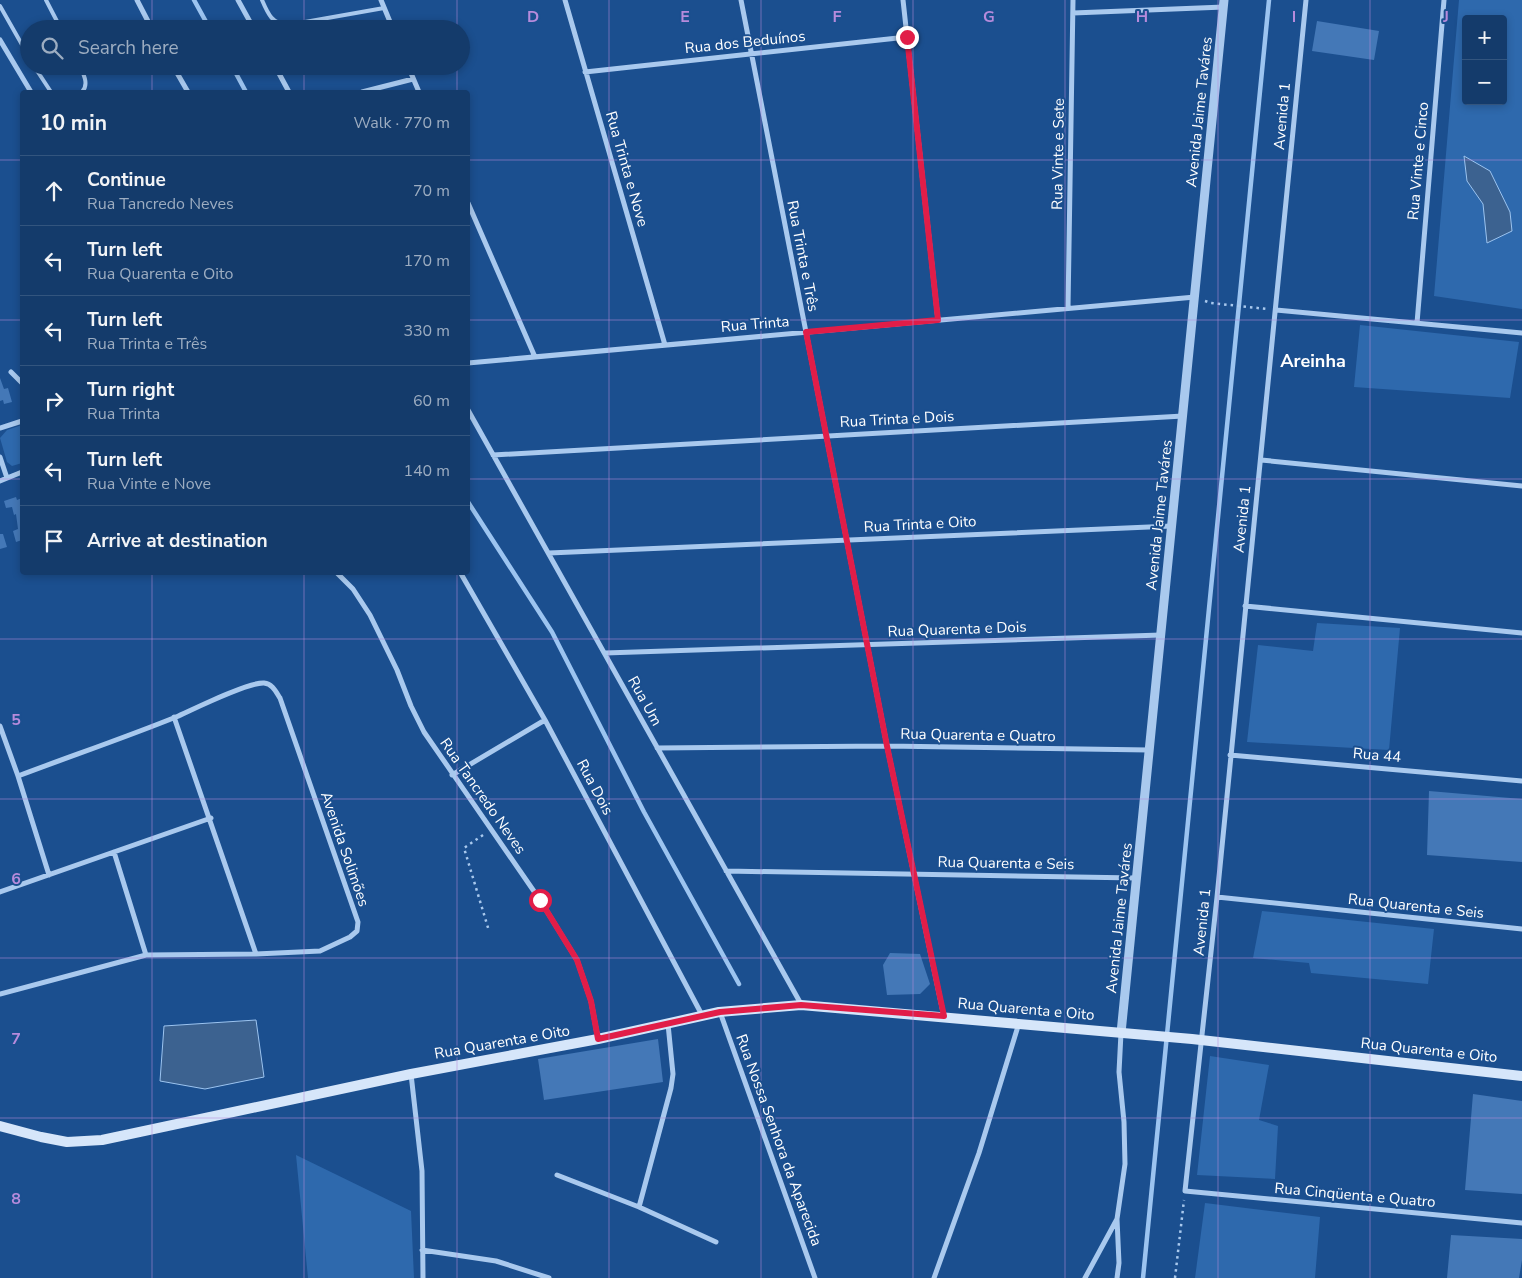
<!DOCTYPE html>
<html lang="en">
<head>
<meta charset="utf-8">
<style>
	:root { --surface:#143b6b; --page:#1d4271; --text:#f1f3f6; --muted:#9dadc1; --line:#33557e }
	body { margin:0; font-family:"Nunito Sans",sans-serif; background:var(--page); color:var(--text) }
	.controls { position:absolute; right:15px; top:15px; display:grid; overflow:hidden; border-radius:5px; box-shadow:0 2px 8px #0003 }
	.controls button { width:45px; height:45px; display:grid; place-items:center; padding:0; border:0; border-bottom:1px solid var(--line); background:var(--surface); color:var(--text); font:25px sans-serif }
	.stop { position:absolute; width:15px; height:15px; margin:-11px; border:4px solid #e11d48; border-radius:50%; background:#fff }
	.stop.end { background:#e11d48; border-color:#fff; box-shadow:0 1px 5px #0008 }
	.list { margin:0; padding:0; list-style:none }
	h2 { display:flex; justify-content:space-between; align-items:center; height:65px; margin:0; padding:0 20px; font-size:21px }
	h2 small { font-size:16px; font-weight:400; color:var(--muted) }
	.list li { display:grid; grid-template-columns:32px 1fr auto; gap:15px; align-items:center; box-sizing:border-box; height:70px; padding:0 20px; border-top:1px solid var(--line) }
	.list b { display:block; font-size:19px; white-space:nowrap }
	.list p { margin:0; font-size:16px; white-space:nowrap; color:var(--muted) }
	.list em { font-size:16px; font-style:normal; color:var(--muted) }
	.icon { flex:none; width:28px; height:28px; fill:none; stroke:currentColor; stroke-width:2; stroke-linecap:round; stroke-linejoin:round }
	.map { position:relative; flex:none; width:1522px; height:1278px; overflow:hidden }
	.search { position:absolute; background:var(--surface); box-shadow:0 2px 8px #0003; left:20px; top:20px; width:450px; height:55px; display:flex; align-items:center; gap:12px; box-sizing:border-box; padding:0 18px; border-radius:28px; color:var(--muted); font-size:19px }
	.panel { position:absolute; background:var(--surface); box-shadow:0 2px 8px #0003; left:20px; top:90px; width:450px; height:485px; border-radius:5px }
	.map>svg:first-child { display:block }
	.green { fill:#2e69ad; fill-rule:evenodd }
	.water { fill:#3c6290; stroke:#9cc4f0 }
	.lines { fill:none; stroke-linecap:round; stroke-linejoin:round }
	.stream { stroke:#9cc4f0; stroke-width:4.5 }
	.building { fill:#4478b7 }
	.path { stroke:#a9c9ee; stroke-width:2.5; stroke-dasharray:2.5 4; stroke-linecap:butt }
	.service { stroke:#a9c9ee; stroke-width:4 }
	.minor { stroke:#a9c9ee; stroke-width:5 }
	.tertiary { stroke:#a9c9ee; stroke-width:9 }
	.secondary { stroke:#d6e6fa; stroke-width:10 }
	.route { stroke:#e11d48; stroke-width:6 }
	.grid { fill:none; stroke:#b68bdc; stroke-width:1; stroke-opacity:0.55 }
	.labels { text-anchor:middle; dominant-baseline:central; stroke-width:4; stroke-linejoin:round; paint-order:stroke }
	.street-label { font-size:15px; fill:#fff; stroke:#1b4f8f }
	.quarter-label { font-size:18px; font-weight:bold; fill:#fff; stroke:#1b4f8f }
	.grid-label { font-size:16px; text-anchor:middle; font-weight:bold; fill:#b68bdc; stroke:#1b4f8f; stroke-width:4; stroke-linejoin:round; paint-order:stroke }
</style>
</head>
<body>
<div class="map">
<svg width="1522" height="1278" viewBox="0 0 1522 1278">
	<rect width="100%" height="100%" fill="#1b4f8f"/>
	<path class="green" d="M1459,0H1522V309L1434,296ZM1466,19H1503V101H1466Z
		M1360,325L1519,342L1510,398L1354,387Z
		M22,425V463L12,466L7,462L0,438L7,430Z
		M1317,623L1400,628L1389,750L1247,742L1258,645L1313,651Z
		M1262,911L1434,929L1428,984L1311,973L1309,963L1253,958Z
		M1210,1056L1269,1065L1259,1120L1278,1126L1275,1179L1197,1175Z
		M296,1155L411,1211L414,1278H308Z
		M1205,1203L1320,1217L1315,1278H1195Z"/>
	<path class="water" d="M1464,156L1490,171L1510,212L1512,231L1487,243L1483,204L1467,181Z
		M256,1020L264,1077L205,1089L160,1081L164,1026Z"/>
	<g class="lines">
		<path class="stream" d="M194,0L210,29
			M232,66L246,92
			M468,502L552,632L644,812L739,984
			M1143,1278L1269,0"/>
	</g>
	<path class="building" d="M1317,21L1379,31L1374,60L1312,51Z
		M0,378L4,389L8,388L12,402L4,404L3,400L0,401Z
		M16,497L17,500L22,498V540L16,542L13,531L18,529L16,514L14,515L12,507L6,508L4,501Z
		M0,534H3L7,547L0,549Z
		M1429,791L1522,799V862L1427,855Z
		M890,953L920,954L930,984L920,994L887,995L883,965Z
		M658,1039L663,1082L544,1100L538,1059Z
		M1473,1094L1522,1101V1194L1465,1190Z
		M1451,1235L1522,1239V1260L1519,1278H1447Z"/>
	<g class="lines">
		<path class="path" d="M1205,301L1211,303L1267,309
			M483,835L464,848L489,931
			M1175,1278L1184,1200"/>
		<path class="service" d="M46,0L61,29
			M262,0C268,14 272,24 288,25L384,8
			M0,6L29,57
			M34,66L51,92
			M80,66C84,75 89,85 82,92"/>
		<path class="minor" d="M137,0L152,29
			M238,0L254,29
			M381,0L393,29
			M565,0L665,345
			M741,0L887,746L944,1017
			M903,0L938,320
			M1306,0L1217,897L1185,1191L1522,1223
			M1073,13L1224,7
			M0,40L31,92
			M173,66L188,92
			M275,66L289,92
			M408,66L419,92
			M585,72L907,37
			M362,92L413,79
			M468,203L535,357
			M1068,308L1073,0
			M1276,310L1522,333
			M1417,323L1444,0
			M468,363L1195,297
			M11,372L22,383
			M468,410L801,1004
			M0,428L22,421
			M493,455L1183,416
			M0,457L7,478
			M1261,460L1522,486
			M0,481L22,472
			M549,553L1172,526
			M336,572L353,589L370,615L397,670L411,706L424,732L540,900L577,960L591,1001L598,1039
			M460,572L545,720L702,1015
			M1245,606L1522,633
			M605,653L1161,635
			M174,717L256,954
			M0,726L18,776L49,875
			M657,748L887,746L1149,750
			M1230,755L1522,781
			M452,775L545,720
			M114,852L146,955
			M726,871L1136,878
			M0,892L211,818
			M1217,897L1522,929
			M0,994L146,955L256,954L320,951L350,937L357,931L358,922L280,698C276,692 273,684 264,683C248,682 194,709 176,717C124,738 71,756 18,776
			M720,1012L815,1278
			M411,1074L422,1171L423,1278
			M557,1175L639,1207L716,1242
			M639,1207L671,1088L673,1074L668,1024
			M1117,1219L1119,1263L1117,1278
			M422,1250L496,1261L549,1278
			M934,1278L979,1153L1019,1023
			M1085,1278L1117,1219L1125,1164L1124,1122L1119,1072L1121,1033"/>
		<path class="tertiary" d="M1121,1033L1224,0"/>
		<path class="secondary" d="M0,1126L41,1137L67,1142L102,1140L411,1074L598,1039L719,1012L801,1005L1192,1039L1522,1076"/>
	</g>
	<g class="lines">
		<path class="route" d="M540,900L577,960L591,1001L598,1039L720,1012L801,1005L944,1016L887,746L806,332L938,320L907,37"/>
	</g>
	<path class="grid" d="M152,0V29M304,0V29M457,0V29M609,0V1278M761,0V1278M913,0V1278M1065,0V1278M1218,0V1278M1370,0V1278M152,66V92M304,66V92M457,66V92M0,160H22M468,160H1522M0,320H22M468,320H1522M0,479H22M468,479H1522M152,572V1278M304,572V1278M457,572V1278M0,639H1522M0,799H1522M0,958H1522M0,1118H1522"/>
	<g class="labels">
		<g class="street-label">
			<text transform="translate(745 42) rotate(-6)">Rua dos Beduínos</text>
			<text transform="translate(1199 112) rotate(-84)">Avenida Jaime Taváres</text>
			<text transform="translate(1282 116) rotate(-85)">Avenida 1</text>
			<text transform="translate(1058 154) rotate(-89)">Rua Vinte e Sete</text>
			<text transform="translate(1418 161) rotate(-85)">Rua Vinte e Cinco</text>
			<text transform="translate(627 169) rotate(74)">Rua Trinta e Nove</text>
			<text transform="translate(803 256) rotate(79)">Rua Trinta e Três</text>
			<text transform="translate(755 324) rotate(-5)">Rua Trinta</text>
			<text transform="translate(897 419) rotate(-3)">Rua Trinta e Dois</text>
			<text transform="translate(1159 515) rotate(-84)">Avenida Jaime Taváres</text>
			<text transform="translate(1242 519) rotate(-84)">Avenida 1</text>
			<text transform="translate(920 524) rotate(-3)">Rua Trinta e Oito</text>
			<text transform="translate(957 629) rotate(-2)">Rua Quarenta e Dois</text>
			<text transform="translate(645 701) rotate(61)">Rua Um</text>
			<text transform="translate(978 735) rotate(1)">Rua Quarenta e Quatro</text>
			<text transform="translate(1377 755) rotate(5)">Rua 44</text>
			<text transform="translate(595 787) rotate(62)">Rua Dois</text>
			<text transform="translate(483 796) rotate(55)">Rua Tancredo Neves</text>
			<text transform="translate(345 849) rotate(71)">Avenida Solimões</text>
			<text transform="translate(1006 863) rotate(1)">Rua Quarenta e Seis</text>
			<text transform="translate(1416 906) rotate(6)">Rua Quarenta e Seis</text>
			<text transform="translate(1119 918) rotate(-84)">Avenida Jaime Taváres</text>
			<text transform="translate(1202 922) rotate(-84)">Avenida 1</text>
			<text transform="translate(1026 1009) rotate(5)">Rua Quarenta e Oito</text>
			<text transform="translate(502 1042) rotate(-10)">Rua Quarenta e Oito</text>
			<text transform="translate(1429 1050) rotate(6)">Rua Quarenta e Oito</text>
			<text transform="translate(779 1140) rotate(70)">Rua Nossa Senhora da Aparecida</text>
			<text transform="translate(1355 1195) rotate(5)">Rua Cinqüenta e Quatro</text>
		</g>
		<g class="quarter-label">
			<text x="1313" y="361">Areinha</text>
		</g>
	</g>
	<g class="grid-label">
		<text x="533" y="22">D</text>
		<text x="685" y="22">E</text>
		<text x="837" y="22">F</text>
		<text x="989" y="22">G</text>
		<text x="1142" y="22">H</text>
		<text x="1294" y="22">I</text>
		<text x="1446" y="22">J</text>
		<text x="16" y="725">5</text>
		<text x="16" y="884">6</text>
		<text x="16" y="1044">7</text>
		<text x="16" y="1204">8</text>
	</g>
</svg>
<div class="controls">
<button>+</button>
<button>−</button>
</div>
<div class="stop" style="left:540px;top:900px"></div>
<div class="stop end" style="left:907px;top:37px"></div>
<div class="search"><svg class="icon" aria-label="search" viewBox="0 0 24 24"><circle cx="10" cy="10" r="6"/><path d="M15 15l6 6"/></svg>Search here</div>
<section class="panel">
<h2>10 min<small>Walk · 770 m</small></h2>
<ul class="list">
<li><svg class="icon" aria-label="ahead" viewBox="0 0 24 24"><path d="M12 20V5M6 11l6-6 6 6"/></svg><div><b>Continue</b><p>Rua Tancredo Neves</p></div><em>70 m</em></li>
<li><svg class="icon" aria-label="left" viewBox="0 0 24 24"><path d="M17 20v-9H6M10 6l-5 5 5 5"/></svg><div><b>Turn left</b><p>Rua Quarenta e Oito</p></div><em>170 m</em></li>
<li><svg class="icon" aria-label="left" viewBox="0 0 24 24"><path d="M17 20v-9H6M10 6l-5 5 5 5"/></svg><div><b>Turn left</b><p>Rua Trinta e Três</p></div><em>330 m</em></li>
<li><svg class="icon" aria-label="right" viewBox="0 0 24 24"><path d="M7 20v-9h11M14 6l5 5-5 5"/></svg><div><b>Turn right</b><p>Rua Trinta</p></div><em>60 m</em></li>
<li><svg class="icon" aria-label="left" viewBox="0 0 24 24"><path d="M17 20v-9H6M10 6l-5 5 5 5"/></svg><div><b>Turn left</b><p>Rua Vinte e Nove</p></div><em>140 m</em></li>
<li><svg class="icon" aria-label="arrive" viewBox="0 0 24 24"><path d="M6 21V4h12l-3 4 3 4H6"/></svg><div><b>Arrive at destination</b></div></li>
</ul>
</section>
</div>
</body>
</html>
